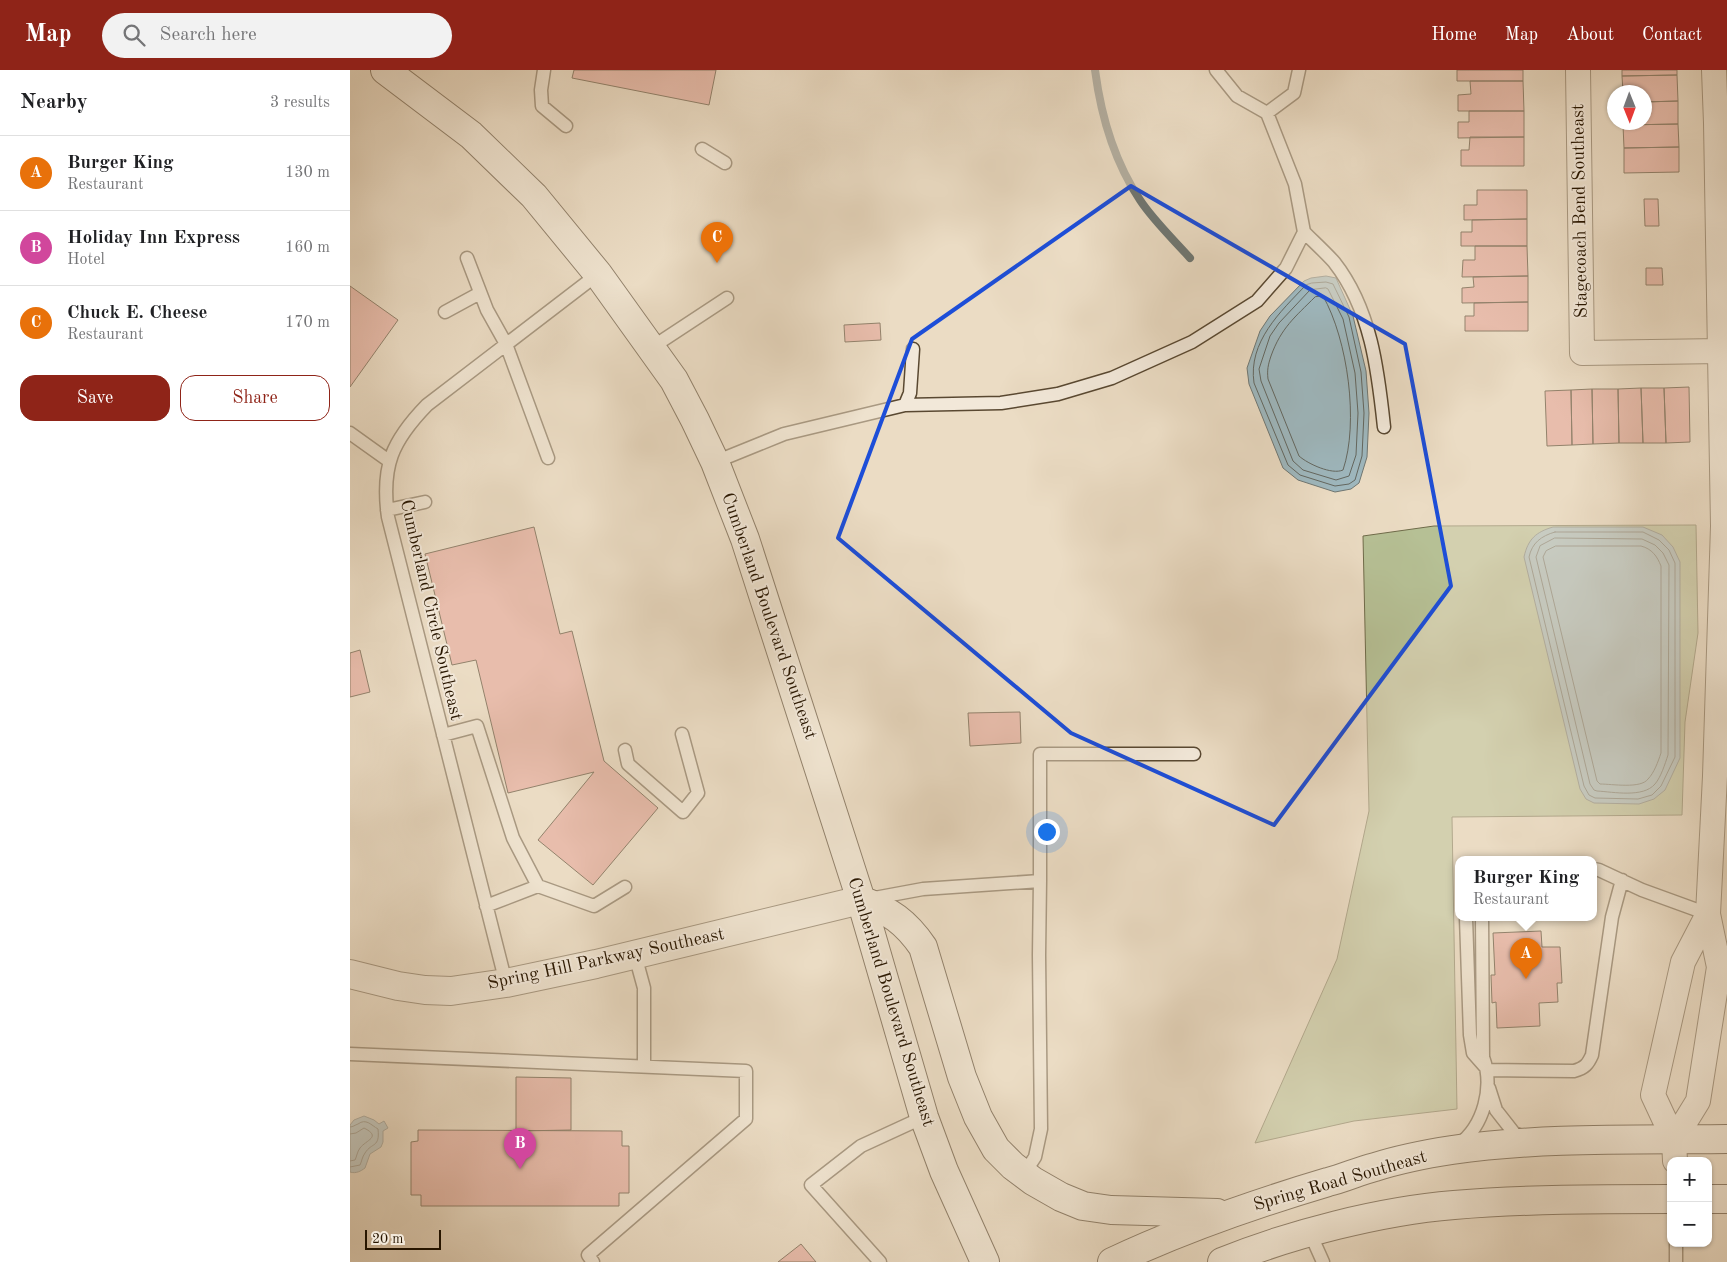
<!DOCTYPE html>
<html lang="en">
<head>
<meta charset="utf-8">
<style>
	:root { --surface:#fff; --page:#f2f2f2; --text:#202124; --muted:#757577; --line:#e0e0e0; --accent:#8f2418 }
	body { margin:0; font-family:"Old Standard TT",serif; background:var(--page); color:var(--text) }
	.controls { position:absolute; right:15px; bottom:15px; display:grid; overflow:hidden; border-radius:10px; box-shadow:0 1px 4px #0004 }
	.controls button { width:45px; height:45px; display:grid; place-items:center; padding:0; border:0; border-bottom:1px solid var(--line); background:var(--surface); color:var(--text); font:25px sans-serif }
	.compass { position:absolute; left:1257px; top:15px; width:45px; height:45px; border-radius:50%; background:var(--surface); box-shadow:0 1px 4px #0004; rotate:179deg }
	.scale { position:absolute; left:15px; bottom:12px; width:76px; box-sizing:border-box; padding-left:5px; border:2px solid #281600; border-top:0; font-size:14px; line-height:18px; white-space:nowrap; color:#281600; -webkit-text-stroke:4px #f2e8d9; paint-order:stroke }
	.you { position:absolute; left:696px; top:761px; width:18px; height:18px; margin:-12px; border:4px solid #fff; border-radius:50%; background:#1a73e8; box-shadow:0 0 0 8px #1a73e833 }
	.badge { display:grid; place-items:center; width:32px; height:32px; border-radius:50%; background:var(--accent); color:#fff; font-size:16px; font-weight:700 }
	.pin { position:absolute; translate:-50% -41px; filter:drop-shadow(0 1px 2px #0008) }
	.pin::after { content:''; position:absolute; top:26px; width:18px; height:15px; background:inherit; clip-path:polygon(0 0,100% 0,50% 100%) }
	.popup { position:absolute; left:1105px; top:786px; width:142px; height:65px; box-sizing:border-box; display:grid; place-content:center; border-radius:10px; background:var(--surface); filter:drop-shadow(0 1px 4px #0005); font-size:16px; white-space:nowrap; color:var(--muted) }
	.popup b { font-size:19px; color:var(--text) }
	.popup::after { content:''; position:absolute; left:50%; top:100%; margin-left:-10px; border:10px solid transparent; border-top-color:var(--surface) }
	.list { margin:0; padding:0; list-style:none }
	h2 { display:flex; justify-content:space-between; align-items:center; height:65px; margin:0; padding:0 20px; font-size:21px }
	h2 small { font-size:16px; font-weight:400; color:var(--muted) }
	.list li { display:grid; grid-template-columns:32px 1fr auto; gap:15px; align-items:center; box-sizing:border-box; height:75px; padding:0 20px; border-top:1px solid var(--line) }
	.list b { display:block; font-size:19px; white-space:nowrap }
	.list p { margin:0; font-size:16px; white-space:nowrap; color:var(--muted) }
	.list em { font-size:16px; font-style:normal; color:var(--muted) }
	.actions { display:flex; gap:10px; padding:15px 20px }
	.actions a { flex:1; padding:11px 0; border:1px solid var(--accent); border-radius:15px; text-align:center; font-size:18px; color:var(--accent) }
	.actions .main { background:var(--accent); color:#fff }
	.icon { flex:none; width:28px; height:28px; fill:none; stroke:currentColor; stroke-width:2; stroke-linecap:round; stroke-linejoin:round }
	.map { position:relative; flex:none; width:1377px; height:1192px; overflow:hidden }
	header { display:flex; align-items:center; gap:30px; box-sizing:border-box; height:70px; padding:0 25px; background:var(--accent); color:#fff }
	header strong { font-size:24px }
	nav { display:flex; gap:28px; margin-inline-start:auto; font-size:18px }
	.search { width:350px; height:45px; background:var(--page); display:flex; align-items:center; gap:12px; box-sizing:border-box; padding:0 18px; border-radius:28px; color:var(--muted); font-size:19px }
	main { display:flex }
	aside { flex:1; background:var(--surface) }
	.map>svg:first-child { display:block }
	.green { fill:#b6c095; stroke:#6f6b4a }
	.water { fill:#9eb8bf; stroke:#6f7773 }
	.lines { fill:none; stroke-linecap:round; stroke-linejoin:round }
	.shore { stroke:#636760; stroke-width:1 }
	.stream { stroke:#6f7773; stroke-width:8 }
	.building { fill:#e5988f; stroke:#281600 }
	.service-casing { stroke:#594831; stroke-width:15 }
	.minor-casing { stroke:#594831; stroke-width:26 }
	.tertiary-casing { stroke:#594831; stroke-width:30 }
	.secondary-casing { stroke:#281600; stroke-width:30 }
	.service { stroke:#f2e8d9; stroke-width:12 }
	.minor { stroke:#f2e8d9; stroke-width:24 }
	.tertiary { stroke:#f2e8d9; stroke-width:28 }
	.secondary { stroke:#f2e8d9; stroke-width:28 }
	.marked { fill:none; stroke:#1d4ed8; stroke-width:4; stroke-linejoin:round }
	.labels { text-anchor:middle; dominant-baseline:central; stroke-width:4; stroke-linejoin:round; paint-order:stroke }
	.street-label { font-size:18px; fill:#281600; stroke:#f2e8d9 }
</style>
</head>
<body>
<header>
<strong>Map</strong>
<div class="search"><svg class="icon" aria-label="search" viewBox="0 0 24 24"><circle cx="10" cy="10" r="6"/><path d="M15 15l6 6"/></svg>Search here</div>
<nav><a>Home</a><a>Map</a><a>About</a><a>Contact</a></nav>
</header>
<main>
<aside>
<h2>Nearby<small>3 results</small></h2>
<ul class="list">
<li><span class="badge" style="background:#e8710a">A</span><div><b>Burger King</b><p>Restaurant</p></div><em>130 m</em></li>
<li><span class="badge" style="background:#d1479c">B</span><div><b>Holiday Inn Express</b><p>Hotel</p></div><em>160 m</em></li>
<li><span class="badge" style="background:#e8710a">C</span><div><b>Chuck E. Cheese</b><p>Restaurant</p></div><em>170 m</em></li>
</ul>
<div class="actions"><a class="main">Save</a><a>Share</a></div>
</aside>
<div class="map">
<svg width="1377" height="1192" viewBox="0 0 1377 1192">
	<rect width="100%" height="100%" fill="#ebdcc4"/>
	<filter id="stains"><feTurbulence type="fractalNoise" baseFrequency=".004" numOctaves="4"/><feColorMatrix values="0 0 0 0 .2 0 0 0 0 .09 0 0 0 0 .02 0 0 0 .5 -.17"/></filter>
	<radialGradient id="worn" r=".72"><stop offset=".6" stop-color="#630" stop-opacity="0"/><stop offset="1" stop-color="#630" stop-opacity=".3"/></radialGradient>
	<path class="green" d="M1346,455L1348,563L1335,652L1332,745L1102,747L1107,1039L1004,1051L905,1073L987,889L1019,741L1013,466L1084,456Z"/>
	<path class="water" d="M976,206L986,208L1003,246L1016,301L1019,343L1017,387L1009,413L1001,419L985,422L948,410L933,398L899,314L897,298L910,261L920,246L954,211L961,208Z
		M1203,457H1293L1312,465L1323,477L1330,492V688L1315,720L1304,729L1289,734L1244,733L1236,729L1230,719L1174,487C1178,469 1186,462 1203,457Z
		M14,1046L24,1050L29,1054L34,1051L38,1058L33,1061V1072L31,1077L20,1084L15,1098C11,1101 6,1104 0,1102V1055L4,1050Z"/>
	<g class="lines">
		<path class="shore" d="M962,213L976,212L983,214L999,247L1011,302L1014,343L1012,386L1005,410L999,414L985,416L950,405L938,395L904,313C898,272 930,242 956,215Z
			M976,218L978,219L993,249L1005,303L1008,343L1006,385L999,406L986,410L953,400L943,391L911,311L909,299L920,266L929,253L960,220Z
			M973,226C998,270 1009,353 993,400C982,405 958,394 949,386L918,309C917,300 918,295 921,286C931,258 945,247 965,227Z
			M1205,462H1293L1309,470L1319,480L1325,493V687L1311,716L1302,725L1288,729L1245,728L1239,725L1234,716L1179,487C1182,473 1191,466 1205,462Z
			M1205,468L1292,469L1305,475L1313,483L1319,495L1318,685C1315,694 1311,707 1305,714C1293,728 1264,722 1247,721L1244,720L1240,714L1186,487L1190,476Z
			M1206,476H1291C1302,479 1307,486 1311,496V683C1308,692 1304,703 1298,709C1291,719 1262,714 1250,714L1247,711L1193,487L1196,481Z
			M0,1057C3,1057 5,1055 8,1054C16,1048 21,1055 28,1059C30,1078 22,1072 15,1083C12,1087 12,1091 10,1095L0,1097
			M0,1064L6,1063L14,1058C32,1067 16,1070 10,1078C7,1082 7,1086 5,1090L0,1091"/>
		<path class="stream" d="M745,0C751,46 764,91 790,130C803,150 824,170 840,188"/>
	</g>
	<path class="building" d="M224,0H366L359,35L222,8Z
		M1107,0H1173V11H1107Z
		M1272,0H1327V5L1272,6Z
		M1327,5L1328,31L1294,32V22H1273L1272,6Z
		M1120,11H1173L1174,41H1108V25L1121,24Z
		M1328,31V54L1273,55V52H1294V32Z
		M1119,41H1174V67L1108,68V52H1119Z
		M1328,54L1329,77L1274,78L1273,55Z
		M1120,67H1174V96H1111V80H1119Z
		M1329,77V102L1274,103V78Z
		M1127,120H1177V149L1114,150V135H1127Z
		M1294,129H1308L1309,156H1295Z
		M1177,149V176H1111V162H1122V150Z
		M1125,176H1177L1178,206L1112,207L1113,190H1125Z
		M1296,198H1312L1313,215H1296Z
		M1178,206V232L1112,233V218L1124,217L1123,207Z
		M0,216L48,250L0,317Z
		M1178,232V261H1115V246H1124V233Z
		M530,253L531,270L495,272L494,255Z
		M1339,317L1340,372L1316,373L1314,318Z
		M1291,318H1314L1316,373H1293Z
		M1291,318L1293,373H1269L1268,319Z
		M1242,319H1268L1269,373L1243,374Z
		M1242,319L1243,374L1222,375L1221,320Z
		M1221,320L1222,375L1197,376L1195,321Z
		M184,457L210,564L222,561L254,691L308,738L243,815L188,770L244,702L158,723L126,590L102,595L75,484Z
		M10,580L20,622L0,627V583Z
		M670,642L671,673L620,676L618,643Z
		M1191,861L1192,877H1210L1212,913H1207L1208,932L1189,933L1190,956L1147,958L1146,932L1142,933L1141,905H1145L1143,863Z
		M166,1007L221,1008V1060L166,1061Z
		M68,1060L272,1061V1076H279V1123H269V1136H71V1125H61V1072L68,1071Z
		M451,1174L466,1192H428Z"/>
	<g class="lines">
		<defs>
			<path id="service" d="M194,0L191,20L192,36L216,56
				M917,43L944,23L949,0
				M352,79L375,93
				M954,162C964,172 975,182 984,192C1021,239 1028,300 1034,357
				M117,188L137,240L156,274L198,388
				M95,242L130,223
				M301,278L377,228
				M555,335L560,323L563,279
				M0,363L39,391
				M365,392L434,364L555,335L651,333L708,324L762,308L842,272L907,231L936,198L954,162L945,114L917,43L887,26L866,0
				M37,440L75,432
				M93,665L127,656L163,768L188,816L244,836L275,817
				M275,680L278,694L333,742L348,723L332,664
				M1244,799L1249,800L1292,820L1358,844
				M690,811V684H844
				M519,829L573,819L690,811L689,885L691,1059L685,1087L674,1104
				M136,836L188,816
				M1116,848L1120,965L1123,983L1138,1000L1224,1001C1235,998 1238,994 1242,985L1262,847L1272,810
				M285,885L294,918V996
				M156,913L38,447C31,396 42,371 77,335L248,204
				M0,984L396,1001V1049L238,1185L243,1192
				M1139,1018L1146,1040L1164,1063L1176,1068
				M1108,1075C1134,1056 1144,1017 1133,987L1132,848
				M960,1163L973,1192
				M1326,1173V1192
				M530,1192L461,1115L511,1076L574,1047"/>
			<path id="minor" d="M1228,0L1232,283L1371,281
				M1324,1070L1348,1031L1369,897L1358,844L1365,706L1373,456L1366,53L1364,0
				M1325,1091L1324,1070L1303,1025L1333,892L1358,844"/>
			<path id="tertiary" d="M0,904L48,916L75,920L101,921L156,913L246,894L511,830"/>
			<path id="secondary" d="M35,0L121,65L184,126L248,204L324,310L345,350L365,392L395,469L511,830L574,1047L594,1101L635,1192
				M511,830C540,841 556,852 573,877L612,1007L628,1047L646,1079L663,1096L683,1111L711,1127L733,1136L761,1140L867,1143
				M1358,1129H1377
				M762,1192C832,1159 904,1134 978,1112C994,1108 1009,1101 1025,1097C1050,1089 1076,1084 1102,1080C1193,1067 1285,1070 1377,1069
				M872,1192C941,1164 1030,1141 1104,1135C1176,1129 1248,1129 1321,1129"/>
		</defs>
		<use href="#service" class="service-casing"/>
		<use href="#minor" class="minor-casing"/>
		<use href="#tertiary" class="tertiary-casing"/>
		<use href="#secondary" class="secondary-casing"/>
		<use href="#service" class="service"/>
		<use href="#minor" class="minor"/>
		<use href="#tertiary" class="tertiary"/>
		<use href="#secondary" class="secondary"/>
	</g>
	<path d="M0 0H1377V1192H0ZM781,116L1055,274L1101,516L924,755L721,663L488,468L562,269Z" fill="#ebdcc4" fill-opacity=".55" fill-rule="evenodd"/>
	<path class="marked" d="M781,116L1055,274L1101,516L924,755L721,663L488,468L562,269Z"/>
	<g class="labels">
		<g class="street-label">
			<text transform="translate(1230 141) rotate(-91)">Stagecoach Bend Southeast</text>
			<text transform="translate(81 540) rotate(77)">Cumberland Circle Southeast</text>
			<text transform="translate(419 546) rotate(71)">Cumberland Boulevard Southeast</text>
			<text transform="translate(256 889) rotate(-12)">Spring Hill Parkway Southeast</text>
			<text transform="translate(541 932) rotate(73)">Cumberland Boulevard Southeast</text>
			<text transform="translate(990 1111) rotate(-16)">Spring Road Southeast</text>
		</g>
	</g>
	<rect width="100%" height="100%" filter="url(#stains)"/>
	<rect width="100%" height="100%" fill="url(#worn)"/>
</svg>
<div class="controls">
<button>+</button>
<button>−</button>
</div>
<svg class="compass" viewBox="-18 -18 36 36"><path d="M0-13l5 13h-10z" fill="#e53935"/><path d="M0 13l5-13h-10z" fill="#757577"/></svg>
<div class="scale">20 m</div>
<div class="you"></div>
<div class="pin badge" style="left:1176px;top:909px;background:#e8710a">A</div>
<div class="popup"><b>Burger King</b>Restaurant</div>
<div class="pin badge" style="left:170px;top:1099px;background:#d1479c">B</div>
<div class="pin badge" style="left:367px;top:193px;background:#e8710a">C</div>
</div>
</main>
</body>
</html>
